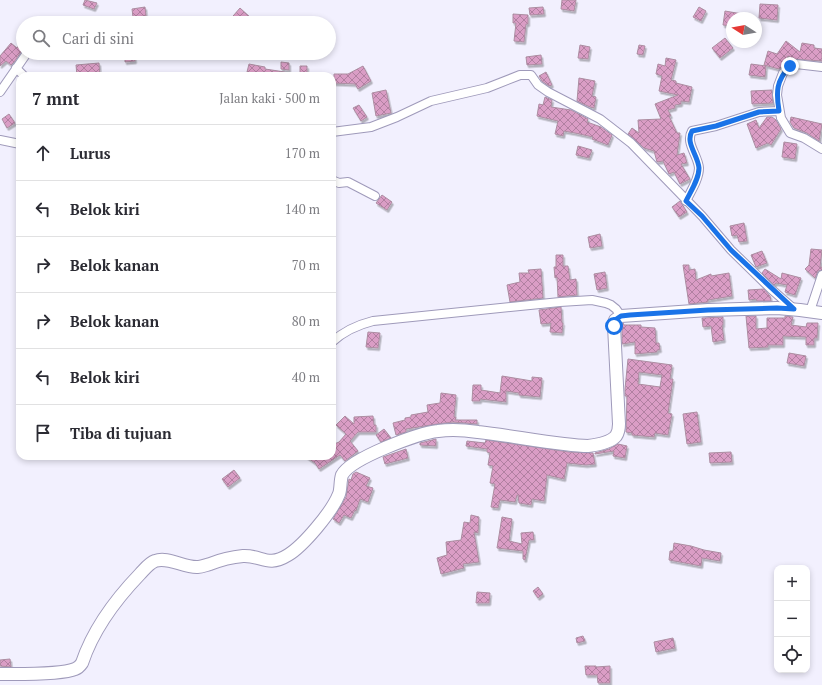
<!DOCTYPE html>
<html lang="id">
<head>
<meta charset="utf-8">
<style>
	:root { --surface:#fff; --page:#f7f7f7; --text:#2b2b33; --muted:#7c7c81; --line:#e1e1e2 }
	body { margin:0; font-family:"PT Serif",serif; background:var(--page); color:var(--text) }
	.controls { position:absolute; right:12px; bottom:12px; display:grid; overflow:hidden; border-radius:8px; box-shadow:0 2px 6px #0003 }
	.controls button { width:36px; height:36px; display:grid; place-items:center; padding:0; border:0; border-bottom:1px solid var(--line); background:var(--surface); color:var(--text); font:20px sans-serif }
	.compass { position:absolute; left:726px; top:12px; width:36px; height:36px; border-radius:50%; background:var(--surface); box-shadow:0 2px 6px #0003; rotate:281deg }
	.stop { position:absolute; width:12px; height:12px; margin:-9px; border:3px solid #1a73e8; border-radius:50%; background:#fff }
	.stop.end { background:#1a73e8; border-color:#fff; box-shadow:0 1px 4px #0008 }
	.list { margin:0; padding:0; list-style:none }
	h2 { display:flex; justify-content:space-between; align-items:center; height:52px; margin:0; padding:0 16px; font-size:17px }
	h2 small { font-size:13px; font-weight:400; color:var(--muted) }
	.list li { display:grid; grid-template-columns:26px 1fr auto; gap:12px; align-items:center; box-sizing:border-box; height:56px; padding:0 16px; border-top:1px solid var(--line) }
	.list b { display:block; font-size:15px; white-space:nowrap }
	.list em { font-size:13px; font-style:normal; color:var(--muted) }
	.icon { flex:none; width:22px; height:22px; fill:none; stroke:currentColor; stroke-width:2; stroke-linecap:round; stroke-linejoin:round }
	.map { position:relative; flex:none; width:822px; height:685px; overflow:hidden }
	.search { position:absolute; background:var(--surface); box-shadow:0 2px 6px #0003; left:16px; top:16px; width:320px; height:44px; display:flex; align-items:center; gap:10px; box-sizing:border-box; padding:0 14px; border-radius:22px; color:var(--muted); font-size:15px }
	.panel { position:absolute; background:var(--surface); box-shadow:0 2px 6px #0003; left:16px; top:72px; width:320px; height:388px; border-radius:12px }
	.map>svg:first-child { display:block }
	.building { fill:url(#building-cross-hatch); stroke:#ac8da1; fill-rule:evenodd; filter:url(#shadow) }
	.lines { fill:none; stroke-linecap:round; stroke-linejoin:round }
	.street-casing { stroke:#9f9aba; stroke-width:10 }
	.secondary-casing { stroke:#9f9aba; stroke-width:14 }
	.street { stroke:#fff; stroke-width:8 }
	.secondary { stroke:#fff; stroke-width:12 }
	.route { stroke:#1a73e8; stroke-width:5 }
</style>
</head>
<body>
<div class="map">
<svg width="822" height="685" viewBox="0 0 822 685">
	<defs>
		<pattern id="building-cross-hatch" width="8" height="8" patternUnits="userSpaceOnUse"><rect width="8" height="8" fill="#da9dc5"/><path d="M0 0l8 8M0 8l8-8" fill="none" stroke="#b180a1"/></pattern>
		<filter id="shadow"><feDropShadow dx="1.5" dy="2.5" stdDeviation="0" flood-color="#0004"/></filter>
	</defs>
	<rect width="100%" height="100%" fill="#f2f0fe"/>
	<path class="building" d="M85,0L97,3L94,9L83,5Z
		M562,0H576L574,11L561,9Z
		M760,4L778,5L777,20L759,18Z
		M145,7L146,16L133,17L132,9Z
		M543,7L544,14L530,15L529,8Z
		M699,7L706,11L701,21L693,17Z
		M240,8L251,18L246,23H227Z
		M725,11L748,15V18H732V26L723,25Z
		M513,14L528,15V24H526L524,42L514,41L516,23H513Z
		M23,38V49L14,62L11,65L6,61L0,66V56L11,43L17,48Z
		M725,38L733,48L720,58L712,48Z
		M786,41L800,52L802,43L814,45V48L822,49V61L793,59L788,56L786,62L779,69L764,65L768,51L777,54Z
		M580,45L590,47L588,59L578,58Z
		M639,45L645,46L643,55L637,54Z
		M125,53H134L135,61L125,62Z
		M541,55L542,64L527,65L526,57Z
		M666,58L676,60L671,80L676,81V83L692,87L689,102L681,101V104L675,105V108L668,110L671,116H669L677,133H680L677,155L684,153L687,163L681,164L690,179L680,184L674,172L669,174L663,161L657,162L654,151L644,148L628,134L632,128L639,133L638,120L661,119L655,104L678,95L659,91L662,76L656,74L658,64L665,66Z
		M281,62L289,63V70L281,69Z
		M99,63L100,76H77L76,65Z
		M249,64L265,67V69L285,72V76H253L254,73L247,72Z
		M751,64L766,66L765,77L749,75Z
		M300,66H307V76H300Z
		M363,66L371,81L358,89L355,84L334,83V74H348Z
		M546,72L552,85L549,86L542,81L539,76Z
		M579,78L595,81L592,96L596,97L594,108L590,107L577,101Z
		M386,90L391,113L376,116L372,93Z
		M772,90L773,103L752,104L751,91Z
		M545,97L552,100L551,107L571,110L588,119L587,122L601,127L612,135L608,145L592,139L593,137L575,133L564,131L563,136L555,134L558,121L537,116L539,104L543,105Z
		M359,105L367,117L361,121L353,108Z
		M9,114L15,123L7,128L2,119Z
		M767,117H772L776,120L781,129L771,145L768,143L756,148L747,124L756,120L759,128Z
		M791,117L822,124L819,141L807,133L794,128L790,122Z
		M784,142L797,144L795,159L782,157Z
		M578,146L592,150L589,158L576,155Z
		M382,195L392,202L387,210L376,203Z
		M680,201L687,212L679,217L672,207Z
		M744,223L747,241L739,242L737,235L732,236L730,226Z
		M600,234L602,246L590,248L588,237Z
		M811,249L822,250L820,267H822V270L818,271L815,278L805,269L809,265Z
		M762,251L767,263L756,267L751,255Z
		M556,255H563V266H568L570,280L576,279L577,295L558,297L557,277L555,278L554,267H556Z
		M683,265H689V270L695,269L696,280L711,274V276L729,273L732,296L708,300V302L689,304Z
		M541,269L543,298L510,302L507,285L520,282L519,273H529L528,270Z
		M765,269L781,279L782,273L801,278L795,295L785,292L787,285L776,283L774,285L762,273Z
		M605,272L607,288L597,290L594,274Z
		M764,289L770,296L771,301H757L756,299L749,300L748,290Z
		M561,307L562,323H563L562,333L550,332L551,323L541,324L539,310Z
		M746,316H756V329L767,328V318H785V316L793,317L791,325L806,327L807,323H818L817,338H814V345H806V337L783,336V345H768V347L749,348Z
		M723,317V325H722L724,340L713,342L711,326L703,327L702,318Z
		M623,323L624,325H641V327L655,328L656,343H659L660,350H657V352L635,354V342L622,344V326Z
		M368,332L380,333L378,348L366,347Z
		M789,353L806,356L804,366L787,363Z
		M628,359L672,365L670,379H673L668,413L672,414L668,435L655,433L654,437L632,435V433L626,432L627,396H625V389ZM639,372L662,375L660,387L638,384Z
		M502,376L532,381V377L542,378L540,397L519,395V393L506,391V402L480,399V401H472L473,385H481V390L500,393Z
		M441,393L456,395L454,417H456L455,420H477V424L453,422L437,424L406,429V432L396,435L393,423L405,420V418L411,417V415L428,412L427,405L440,403Z
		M697,412L701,442L687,444L683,414Z
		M345,416L354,424V417L373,416L374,425H376V432H358L350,441L358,451L345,461L340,455L319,469L315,463L305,456H332V445L339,442L346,434L336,425Z
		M384,429L391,438L381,442L376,435Z
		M436,439V446L420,445V443Z
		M486,440L569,452L593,453L595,464L586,465L567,463L564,479L547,475L544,501L532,499L531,505L519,503L518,495H517L515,502L500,500L498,508L491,507L495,484L490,483L493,466L488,465L490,453L487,452V449L466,446L467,441L485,443Z
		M618,444L627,446L625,458L613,456L614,451L595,454V453L609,449Z
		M406,449L408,458L385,464L383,457Z
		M731,452L732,462L710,463L709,453Z
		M234,470L240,478L228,487L222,479Z
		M356,472L370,478L366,486L373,488L368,502L360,499L356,511L355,510L351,518L344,515L339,523L333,519L346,497L349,479L351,480L353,474Z
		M471,515L479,517L478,533L474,532L479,562L463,564L464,568L441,574L437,558L447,555L446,542L461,540L464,522L470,523Z
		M502,517L512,519L509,541L522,544L521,533L533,532L534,540H529L525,560L523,559V551L497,548Z
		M674,543L691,546L704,550L721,553L720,561L702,558L701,566L669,560L670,551H673Z
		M538,587L543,594L538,598L533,591Z
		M477,592L490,593L489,603H476Z
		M583,636L585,641L577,643L576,638Z
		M673,638L675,648L656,652L654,642Z
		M10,659L11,667L0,666V660Z
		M585,666H596V667L610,666V683H598L597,675H586Z"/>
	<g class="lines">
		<defs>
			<path id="street" d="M822,67L796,64L790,66L783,73L778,86L777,95L781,118L790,133L804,138L822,149
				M16,68L24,76
				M0,92L27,53
				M332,132L371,127L397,117L431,101L487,88L520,75H531L538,85L548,92L600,119L631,143L702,216L731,250L771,289L794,309
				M0,140L20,144
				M332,180L339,183L348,182L375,196
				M686,201C691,191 699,179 699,168C698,155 685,143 692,131L716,126L759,112L779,111
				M810,311L822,275
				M332,342C344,331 357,325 373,321L560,302L592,300L606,303L611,305L616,309L621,316"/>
			<path id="secondary" d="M0,674C16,674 61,675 75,669C78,668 80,666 82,663C93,630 116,599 140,574C144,570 149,563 155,561C168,556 184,568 198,567C202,567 206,565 210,564C220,560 232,557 243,556C262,555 267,568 288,555C303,546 332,512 339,494C341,489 340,481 342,475C351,458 419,433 438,431C451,429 465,430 478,432C507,435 535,441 564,444C572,445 580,446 588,446C596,445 610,443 616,436C618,433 619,428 619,424L614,326L615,320L621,316L708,310L777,308L800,310L822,313"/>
		</defs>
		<use href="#street" class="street-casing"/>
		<use href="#secondary" class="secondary-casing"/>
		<use href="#street" class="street"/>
		<use href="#secondary" class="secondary"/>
	</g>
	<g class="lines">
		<path class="route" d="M614,326L615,320L621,316L630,315L708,310L777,308L794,309L731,250L702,216L686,201C691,191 699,179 699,168C698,155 685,143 692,131L716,126L759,112L779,111C776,92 776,81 790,66"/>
	</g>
</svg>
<div class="controls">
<button>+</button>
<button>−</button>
<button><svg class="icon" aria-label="locate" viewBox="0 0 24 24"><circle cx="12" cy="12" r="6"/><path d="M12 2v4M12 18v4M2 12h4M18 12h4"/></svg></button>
</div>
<svg class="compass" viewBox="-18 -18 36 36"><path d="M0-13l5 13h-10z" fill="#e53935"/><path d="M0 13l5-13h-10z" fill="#7c7c81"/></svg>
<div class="stop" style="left:614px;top:326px"></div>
<div class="stop end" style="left:790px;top:66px"></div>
<div class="search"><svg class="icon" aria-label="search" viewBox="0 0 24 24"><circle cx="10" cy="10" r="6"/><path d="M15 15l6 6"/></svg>Cari di sini</div>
<section class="panel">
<h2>7 mnt<small>Jalan kaki · 500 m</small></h2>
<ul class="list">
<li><svg class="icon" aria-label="ahead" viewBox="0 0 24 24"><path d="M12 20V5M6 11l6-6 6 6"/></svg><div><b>Lurus</b></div><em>170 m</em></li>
<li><svg class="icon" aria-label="left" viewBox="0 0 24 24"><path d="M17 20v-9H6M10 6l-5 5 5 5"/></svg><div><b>Belok kiri</b></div><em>140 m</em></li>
<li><svg class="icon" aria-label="right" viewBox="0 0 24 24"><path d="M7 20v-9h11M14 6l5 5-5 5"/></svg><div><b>Belok kanan</b></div><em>70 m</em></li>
<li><svg class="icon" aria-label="right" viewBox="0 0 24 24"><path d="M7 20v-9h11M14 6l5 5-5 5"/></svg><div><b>Belok kanan</b></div><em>80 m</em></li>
<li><svg class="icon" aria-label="left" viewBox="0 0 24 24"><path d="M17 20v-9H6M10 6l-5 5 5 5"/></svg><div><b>Belok kiri</b></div><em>40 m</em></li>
<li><svg class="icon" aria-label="arrive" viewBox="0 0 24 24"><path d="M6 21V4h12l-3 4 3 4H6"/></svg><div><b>Tiba di tujuan</b></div></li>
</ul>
</section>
</div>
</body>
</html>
